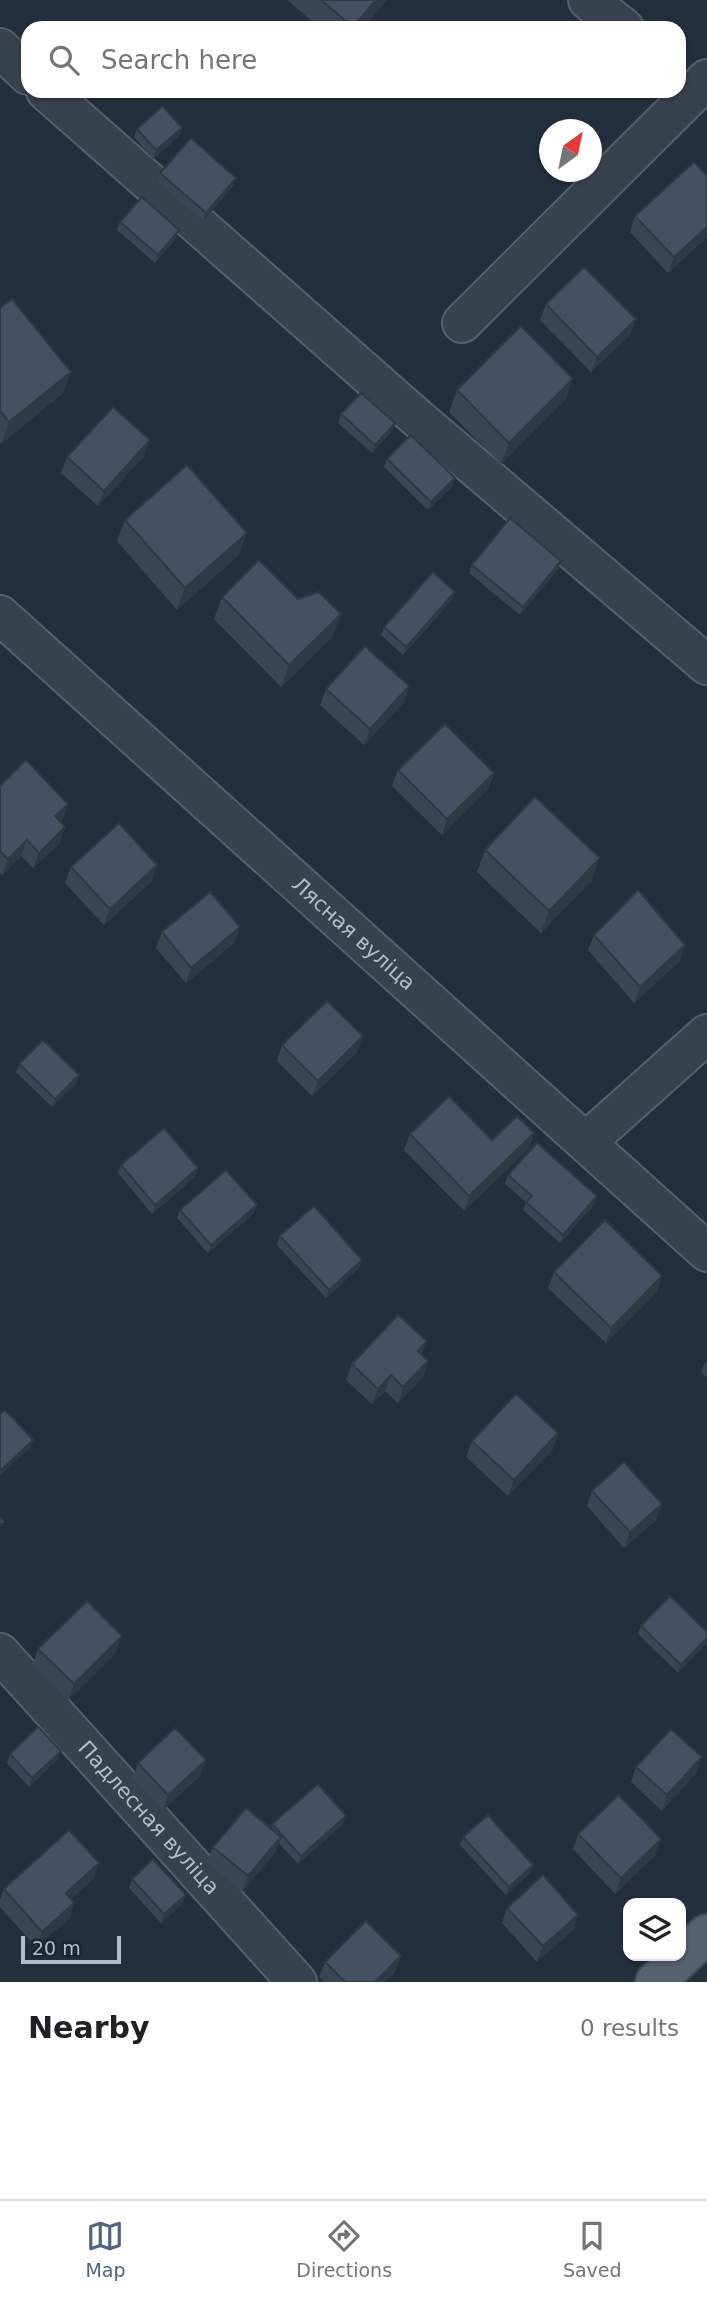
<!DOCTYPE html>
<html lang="en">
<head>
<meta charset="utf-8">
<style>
	:root { --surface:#fff; --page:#f6f6f6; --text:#202124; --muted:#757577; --line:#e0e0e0; --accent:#506383 }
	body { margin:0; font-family:"DejaVu Sans",sans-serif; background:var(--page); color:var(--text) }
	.controls { position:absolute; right:21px; bottom:21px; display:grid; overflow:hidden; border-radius:14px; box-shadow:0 2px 5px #0004 }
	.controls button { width:63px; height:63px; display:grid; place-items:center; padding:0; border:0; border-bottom:2px solid var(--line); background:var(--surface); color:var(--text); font:35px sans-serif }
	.compass { position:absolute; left:539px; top:119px; width:63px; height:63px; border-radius:50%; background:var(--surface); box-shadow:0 2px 5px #0004; rotate:33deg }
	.scale { position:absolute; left:21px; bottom:18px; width:100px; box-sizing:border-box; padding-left:7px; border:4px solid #b4bcc9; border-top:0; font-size:19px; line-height:24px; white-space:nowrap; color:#b4bcc9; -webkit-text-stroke:5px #1d2633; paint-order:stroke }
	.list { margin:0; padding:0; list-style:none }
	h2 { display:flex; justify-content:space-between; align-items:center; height:91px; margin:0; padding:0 28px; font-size:30px }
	h2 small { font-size:23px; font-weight:400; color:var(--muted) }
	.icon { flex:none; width:38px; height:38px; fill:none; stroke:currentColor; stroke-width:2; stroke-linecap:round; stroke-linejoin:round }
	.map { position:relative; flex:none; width:707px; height:1982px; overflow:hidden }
	.search { position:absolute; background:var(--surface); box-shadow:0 2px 5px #0004; left:21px; right:21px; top:21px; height:77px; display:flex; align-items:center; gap:18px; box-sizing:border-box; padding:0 24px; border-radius:21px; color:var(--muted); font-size:26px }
	.sheet { height:217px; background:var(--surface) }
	nav { display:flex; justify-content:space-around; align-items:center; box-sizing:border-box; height:98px; border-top:2px solid var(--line); background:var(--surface); font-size:19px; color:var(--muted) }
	nav a { display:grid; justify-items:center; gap:4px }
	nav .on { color:var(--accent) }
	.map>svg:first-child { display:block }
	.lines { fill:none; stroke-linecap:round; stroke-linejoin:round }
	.minor-casing { stroke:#565f6c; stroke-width:42 }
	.major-casing { stroke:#414a57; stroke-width:42 }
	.minor { stroke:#38414e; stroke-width:38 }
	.major { stroke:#56606e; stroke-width:38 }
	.wall { fill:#3b4654 }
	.shaded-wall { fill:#303945 }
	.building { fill:#455162; stroke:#303945; stroke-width:2 }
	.labels { text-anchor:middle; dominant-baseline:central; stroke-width:5; stroke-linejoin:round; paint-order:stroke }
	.street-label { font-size:21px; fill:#b4bcc9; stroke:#1d2633 }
</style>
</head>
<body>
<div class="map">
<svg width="707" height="1982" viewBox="0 0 707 1982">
	<rect width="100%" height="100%" fill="#242f3e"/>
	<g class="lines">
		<defs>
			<g id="minor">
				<path d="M588,0L624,28"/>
				<path d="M0,48L28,75"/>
				<path d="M46,91L416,417L707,665"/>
				<path d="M462,323L707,79"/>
				<path id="s1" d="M0,615L707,1252"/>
				<path d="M586,1142L707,1034"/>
				<path id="s2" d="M0,1653L297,1982"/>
			</g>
			<path id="major" d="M655,1982L707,1934"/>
		</defs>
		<use href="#minor" class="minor-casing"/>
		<use href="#major" class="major-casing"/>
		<use href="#minor" class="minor"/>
		<use href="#major" class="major"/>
	</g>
	<path class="wall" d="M287,0H387L363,28H320Z
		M182,128L179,136L153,159L134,137L137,129Z
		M160,173L236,178L233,186L203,221L157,181Z
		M707,176V237L668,273L630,232L635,216Z
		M120,222L176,238L155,263L117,230Z
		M546,304L630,335L591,372L540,320Z
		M0,308L63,393L1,444L0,442Z
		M573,379L565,400L501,464L449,412L457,390Z
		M341,414L395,423L392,431L372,453L338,423Z
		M144,456L98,506L61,473L67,457Z
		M387,459L452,487L428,510L384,467Z
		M125,520L239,555L177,610L117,541Z
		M472,565L558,569L520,615L469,573Z
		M222,597L333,636L281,687L214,619Z
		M452,600L403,655L381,635L384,627Z
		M409,686L404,702L364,745L320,705L326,689Z
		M398,770L494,773L488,789L442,835L392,786Z
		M0,786L68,804L63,819L60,821V843L33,868L21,856L2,875L0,873Z
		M485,850L592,880L541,933L477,872Z
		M157,865L152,881L104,925L65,883L71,867Z
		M240,927L234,943L186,983L156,948L162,932Z
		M594,935L680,961L634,1003L588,950Z
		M363,1036L357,1052L312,1096L277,1061L282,1045Z
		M19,1064L76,1083L52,1107L16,1072Z
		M534,1133L529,1149L464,1211L404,1150L410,1134L492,1140Z
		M121,1165L198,1168L195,1177L152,1214L118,1173Z
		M508,1175L594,1205L560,1243L523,1210L526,1202L505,1184Z
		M180,1210L254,1213L208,1253L177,1218Z
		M280,1236L359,1268L326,1298L277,1245Z
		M554,1272L657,1292L606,1343L548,1288Z
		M422,1355L428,1361L423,1377L398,1403L385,1391L372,1404L346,1380L352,1364Z
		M707,1361V1378L701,1372L704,1364Z
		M472,1441L553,1449L508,1496L466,1457Z
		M592,1491L662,1504L656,1520L624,1548L587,1506Z
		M641,1626L707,1632V1643L678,1673L638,1634Z
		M38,1649L116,1652L68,1700L33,1664Z
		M10,1754L58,1759L29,1787L7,1763Z
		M206,1760L200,1776L163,1810L133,1778L138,1763Z
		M636,1767L696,1773L662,1811L631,1782Z
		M272,1824H343L298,1864L279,1843L275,1853L242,1892L207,1862L213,1847L271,1829Z
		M578,1834L655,1855L615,1894L573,1849Z
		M463,1837L533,1865L530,1873L506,1895L460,1845Z
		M93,1879L71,1899L74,1903L69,1919L36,1947L0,1907V1899L4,1889Z
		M132,1879L183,1903L161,1923L129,1888Z
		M507,1908L578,1915L573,1930L537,1962L502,1923Z
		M401,1956L395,1972L385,1982H324L319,1977L325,1962Z"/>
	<path class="shaded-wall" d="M376,0H387L363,28H353Z
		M182,128L179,136L153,159L156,150Z
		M236,178L233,186L203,221L206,213Z
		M707,227V237L668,273L674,257Z
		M179,230L176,238L155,263L158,255Z
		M636,319L630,335L591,372L597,357Z
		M71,372L63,393L1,444L9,422Z
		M573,379L565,400L501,464L509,443Z
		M395,423L392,431L372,453L375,445Z
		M150,440L144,456L98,506L104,491Z
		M455,478L452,487L428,510L431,502Z
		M247,533L239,555L177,610L185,588Z
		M561,561L558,569L520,615L523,607Z
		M455,592L452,600L403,655L406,647Z
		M341,614L333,636L281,687L289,665Z
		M409,686L404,702L364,745L370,729Z
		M494,773L488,789L442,835L447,819Z
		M68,804L63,819L49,832L55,816Z
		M65,827L60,843L33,868L39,853Z
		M27,840L21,856L2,875L8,859Z
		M600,858L592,880L541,933L549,911Z
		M157,865L152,881L104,925L110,909Z
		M240,927L234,943L186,983L191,968Z
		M685,945L680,961L634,1003L640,987Z
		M363,1036L357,1052L312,1096L318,1081Z
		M79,1075L76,1083L52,1107L55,1099Z
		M534,1133L529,1149L464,1211L469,1196Z
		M198,1168L195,1177L152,1214L155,1205Z
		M597,1196L594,1205L560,1243L563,1235Z
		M257,1205L254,1213L208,1253L211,1245Z
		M362,1260L359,1268L326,1298L329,1290Z
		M662,1276L657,1292L606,1343L611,1328Z
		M427,1341L421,1357L418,1351Z
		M428,1361L423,1377L398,1403L403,1387Z
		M391,1375L385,1391L372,1404L378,1389Z
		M558,1433L553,1449L508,1496L514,1480Z
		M33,1440L30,1448L0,1476V1471Z
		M662,1504L656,1520L624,1548L630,1532Z
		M122,1636L116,1652L68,1700L74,1684Z
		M707,1638V1643L678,1673L681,1665Z
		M61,1751L58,1759L29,1787L32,1778Z
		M702,1757L696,1773L662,1811L667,1795Z
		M206,1760L200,1776L163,1810L168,1795Z
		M346,1816L343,1824L298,1864L301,1856Z
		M281,1837L275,1853L242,1892L248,1876Z
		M661,1839L655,1855L615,1894L621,1878Z
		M99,1863L93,1879L60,1909L66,1893Z
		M533,1865L530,1873L506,1895L509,1887Z
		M186,1895L183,1903L161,1923L164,1914Z
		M74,1903L69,1919L36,1947L42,1932Z
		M578,1915L573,1930L537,1962L543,1946Z
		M401,1956L395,1972L385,1982H375Z"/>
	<path class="building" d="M321,0H376L353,27Z
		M163,106L182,128L156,150L137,129Z
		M191,138L236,178L206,213L160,173Z
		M694,162L707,176V227L674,257L635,216Z
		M142,197L179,230L158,255L120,222Z
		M584,267L636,319L597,357L546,304Z
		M12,299L71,372L9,422L0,411V308Z
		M521,326L573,379L509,443L457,390Z
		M361,393L395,423L375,445L341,414Z
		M113,407L150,440L104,491L67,457Z
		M411,435L455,478L431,502L387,459Z
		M187,465L247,533L185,588L125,520Z
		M510,518L561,561L523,607L472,565Z
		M259,560L298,599L319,592L341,614L289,665L222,597Z
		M433,572L455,592L406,647L384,627Z
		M365,646L409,686L370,729L326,689Z
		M445,724L494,773L447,819L398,770Z
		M26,760L68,804L55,816L65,827L39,853L27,840L8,859L0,851V786Z
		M535,797L600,858L549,911L485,850Z
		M119,823L157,865L110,909L71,867Z
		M638,890L685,945L640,987L594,935Z
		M210,892L240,927L191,968L162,932Z
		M327,1001L363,1036L318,1081L282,1045Z
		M43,1040L79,1075L55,1099L19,1064Z
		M449,1096L492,1140L517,1116L534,1133L469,1196L410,1134Z
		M164,1128L198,1168L155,1205L121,1165Z
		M537,1143L597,1196L563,1235L526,1202L532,1196L508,1175Z
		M226,1170L257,1205L211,1245L180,1210Z
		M314,1206L362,1260L329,1290L280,1236Z
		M605,1220L662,1276L611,1328L554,1272Z
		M398,1315L427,1341L418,1351L428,1361L403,1387L391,1375L378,1389L352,1364Z
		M516,1394L558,1433L514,1480L472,1441Z
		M5,1410L33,1440L0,1471V1414Z
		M624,1462L662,1504L630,1532L592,1491Z
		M0,1517L4,1522L0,1526Z
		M670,1596L707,1632V1638L681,1665L641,1626Z
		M87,1601L122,1636L74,1684L38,1649Z
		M38,1727L61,1751L32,1778L10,1754Z
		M175,1728L206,1760L168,1795L138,1763Z
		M671,1729L702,1757L667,1795L636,1767Z
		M318,1784L346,1816L301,1856L272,1824Z
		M619,1795L661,1839L621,1878L578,1834Z
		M246,1808L281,1837L248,1876L213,1847Z
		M488,1815L533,1865L509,1887L463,1837Z
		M69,1830L99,1863L66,1893L74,1903L42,1932L4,1889Z
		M153,1859L186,1895L164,1914L132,1879Z
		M543,1875L578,1915L543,1946L507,1908Z
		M366,1921L401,1956L375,1982H345L325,1962Z"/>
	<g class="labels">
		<g class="street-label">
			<text stroke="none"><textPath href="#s1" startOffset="476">Лясная вуліца</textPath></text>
			<text stroke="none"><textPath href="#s2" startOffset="222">Падлесная вуліца</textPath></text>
		</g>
	</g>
</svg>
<div class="controls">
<button><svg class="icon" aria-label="layers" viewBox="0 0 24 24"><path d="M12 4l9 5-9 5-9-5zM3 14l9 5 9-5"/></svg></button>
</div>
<svg class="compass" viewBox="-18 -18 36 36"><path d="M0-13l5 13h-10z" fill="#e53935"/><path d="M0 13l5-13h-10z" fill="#757577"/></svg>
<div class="scale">20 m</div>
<div class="search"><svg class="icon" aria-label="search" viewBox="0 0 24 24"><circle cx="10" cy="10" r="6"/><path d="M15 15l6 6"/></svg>Search here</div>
</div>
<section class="sheet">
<h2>Nearby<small>0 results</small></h2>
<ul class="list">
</ul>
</section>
<nav>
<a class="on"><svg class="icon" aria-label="map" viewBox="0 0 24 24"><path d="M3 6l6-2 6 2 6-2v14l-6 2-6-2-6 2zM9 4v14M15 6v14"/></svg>Map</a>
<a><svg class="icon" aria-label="directions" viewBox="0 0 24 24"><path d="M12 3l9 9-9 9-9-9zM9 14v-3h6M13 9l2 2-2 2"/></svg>Directions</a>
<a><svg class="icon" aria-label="saved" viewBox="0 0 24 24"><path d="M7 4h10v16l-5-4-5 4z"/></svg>Saved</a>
</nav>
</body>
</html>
